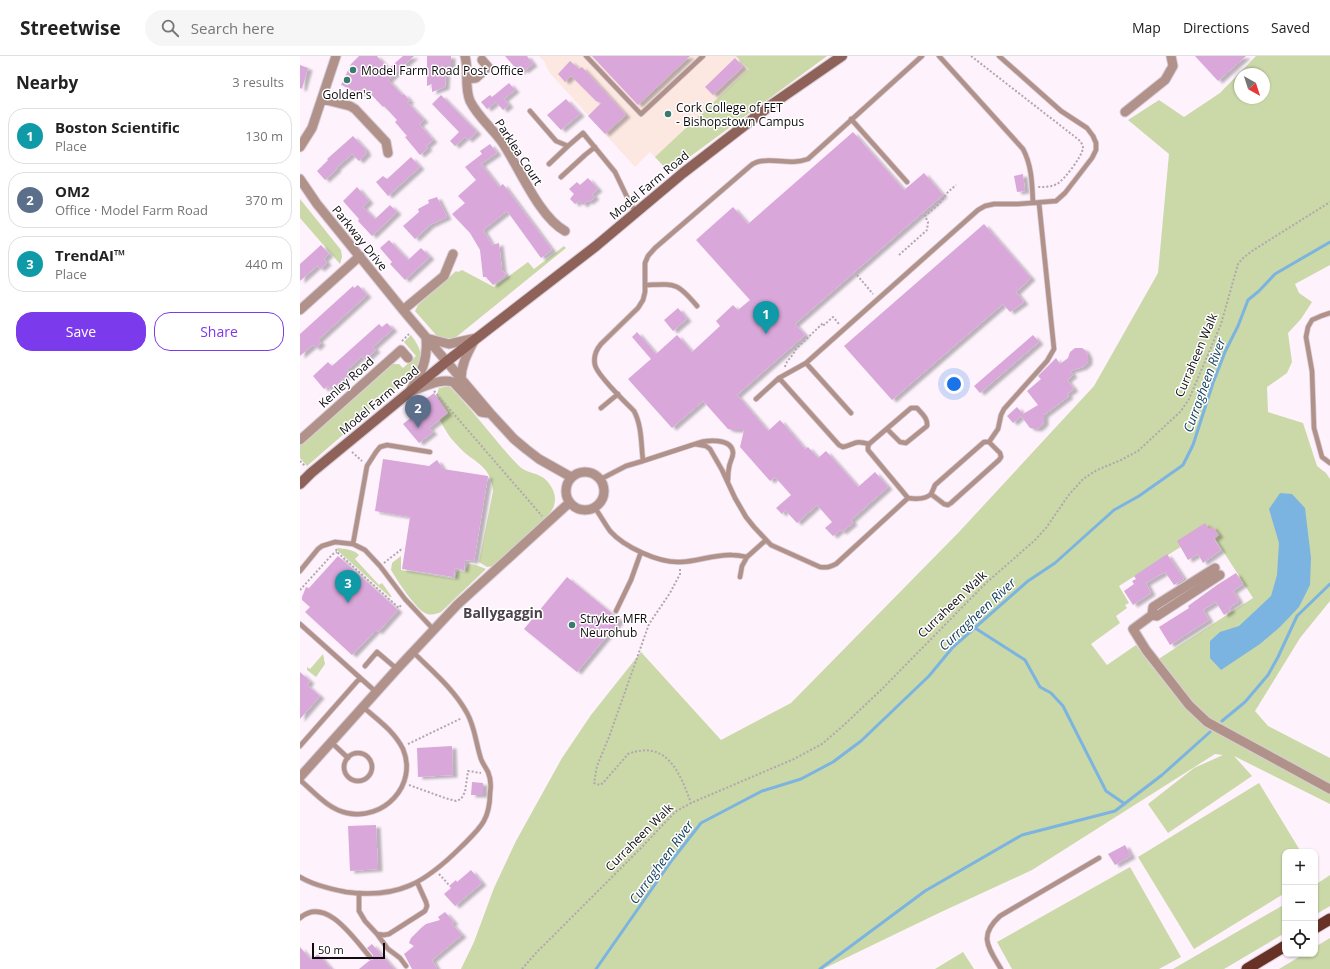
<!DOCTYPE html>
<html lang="en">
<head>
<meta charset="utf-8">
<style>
	:root { --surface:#fff; --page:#f6f6f6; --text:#222; --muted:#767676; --line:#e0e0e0; --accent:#7c3aed }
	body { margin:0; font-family:"Open Sans",sans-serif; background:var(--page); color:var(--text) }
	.controls { position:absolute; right:12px; bottom:12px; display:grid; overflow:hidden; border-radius:8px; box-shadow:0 1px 3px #0004 }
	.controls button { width:36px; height:36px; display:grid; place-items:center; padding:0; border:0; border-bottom:1px solid var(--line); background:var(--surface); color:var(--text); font:20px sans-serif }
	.compass { position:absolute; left:934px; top:12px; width:36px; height:36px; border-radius:50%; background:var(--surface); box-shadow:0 1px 3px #0004; rotate:141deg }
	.scale { position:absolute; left:12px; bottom:10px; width:73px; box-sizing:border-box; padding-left:4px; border:2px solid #0e0a0e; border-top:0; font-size:11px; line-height:14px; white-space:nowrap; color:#0e0a0e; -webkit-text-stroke:3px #fff; paint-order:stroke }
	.you { position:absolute; left:654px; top:328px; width:14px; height:14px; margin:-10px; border:3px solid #fff; border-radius:50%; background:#1a73e8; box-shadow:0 0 0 6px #1a73e833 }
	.badge { display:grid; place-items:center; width:26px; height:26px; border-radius:50%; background:var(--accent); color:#fff; font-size:13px; font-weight:700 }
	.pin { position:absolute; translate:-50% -33px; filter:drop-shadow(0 1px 2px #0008) }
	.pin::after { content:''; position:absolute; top:21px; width:14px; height:12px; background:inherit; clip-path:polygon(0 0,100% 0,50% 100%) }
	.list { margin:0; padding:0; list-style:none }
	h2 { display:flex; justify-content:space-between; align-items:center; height:52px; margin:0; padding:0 16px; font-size:17px }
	h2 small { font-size:13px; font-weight:400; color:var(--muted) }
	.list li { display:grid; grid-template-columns:26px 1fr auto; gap:12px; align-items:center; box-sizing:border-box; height:56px; margin:0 8px 8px; padding:0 8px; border:1px solid var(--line); border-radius:16px }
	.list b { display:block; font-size:15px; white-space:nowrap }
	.list p { margin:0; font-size:13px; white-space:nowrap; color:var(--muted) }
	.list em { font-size:13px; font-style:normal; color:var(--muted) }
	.actions { display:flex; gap:8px; padding:12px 16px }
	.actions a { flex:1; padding:9px 0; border:1px solid var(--accent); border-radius:16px; text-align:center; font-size:14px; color:var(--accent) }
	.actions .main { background:var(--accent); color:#fff }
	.icon { flex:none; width:22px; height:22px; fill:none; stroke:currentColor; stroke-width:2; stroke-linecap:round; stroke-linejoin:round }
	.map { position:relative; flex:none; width:1030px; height:913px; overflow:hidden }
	header { display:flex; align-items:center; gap:24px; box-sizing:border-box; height:56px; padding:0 20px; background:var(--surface); border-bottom:1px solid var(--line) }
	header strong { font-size:19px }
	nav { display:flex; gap:22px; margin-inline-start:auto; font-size:14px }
	.search { width:280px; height:36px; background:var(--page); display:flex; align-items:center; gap:10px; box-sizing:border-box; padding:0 14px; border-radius:22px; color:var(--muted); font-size:15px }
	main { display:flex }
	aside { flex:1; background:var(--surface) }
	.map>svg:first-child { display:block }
	.education { fill:#fce7e1 }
	.green { fill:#cbd8a7; fill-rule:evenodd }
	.water { fill:#7cb4e1 }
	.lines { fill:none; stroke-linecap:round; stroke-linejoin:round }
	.stream { stroke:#7cb4e1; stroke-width:3 }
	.building { fill:#d9a7d9; filter:url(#shadow) }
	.service-casing { stroke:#d8cdd7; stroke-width:6 }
	.minor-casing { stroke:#d8cdd7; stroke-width:11 }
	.secondary-casing { stroke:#d8cdd7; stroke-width:12 }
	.trunk-casing { stroke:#d8cdd7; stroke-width:13 }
	.path { stroke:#b1a7b0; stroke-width:2; stroke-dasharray:2 2; stroke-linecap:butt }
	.service { stroke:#b1928b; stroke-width:4.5 }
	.minor { stroke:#b1928b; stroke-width:9 }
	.secondary { stroke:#8e6258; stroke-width:10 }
	.trunk { stroke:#683126; stroke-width:11 }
	.poi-dot { fill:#387c6f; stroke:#fff; stroke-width:1.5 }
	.labels { text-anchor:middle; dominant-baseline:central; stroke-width:3; stroke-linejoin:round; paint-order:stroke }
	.poi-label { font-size:12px; fill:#0e0a0e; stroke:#fff; text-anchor:start }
	.street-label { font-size:12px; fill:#0e0a0e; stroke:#fff }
	.water-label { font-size:13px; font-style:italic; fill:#103b5a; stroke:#fff }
	.quarter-label { font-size:14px; font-weight:bold; fill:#4b424b; stroke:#fff }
</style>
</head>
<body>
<header>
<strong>Streetwise</strong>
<div class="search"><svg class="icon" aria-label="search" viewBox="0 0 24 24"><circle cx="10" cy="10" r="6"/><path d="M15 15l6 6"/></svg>Search here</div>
<nav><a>Map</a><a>Directions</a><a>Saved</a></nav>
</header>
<main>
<aside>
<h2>Nearby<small>3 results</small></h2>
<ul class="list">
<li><span class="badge" style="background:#0f9aa8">1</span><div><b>Boston Scientific</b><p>Place</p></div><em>130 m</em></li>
<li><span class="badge" style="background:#5c6f8a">2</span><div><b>OM2</b><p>Office · Model Farm Road</p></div><em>370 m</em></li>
<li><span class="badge" style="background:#0f9aa8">3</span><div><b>TrendAI™</b><p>Place</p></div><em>440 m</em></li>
</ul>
<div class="actions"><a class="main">Save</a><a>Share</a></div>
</aside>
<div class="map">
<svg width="1030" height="913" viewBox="0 0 1030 913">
	<defs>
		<filter id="shadow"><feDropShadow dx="4.5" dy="2.5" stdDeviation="1" flood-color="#0004"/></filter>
	</defs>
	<rect width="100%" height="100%" fill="#fef2fd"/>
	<path class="education" d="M239,0H527L369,116L350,96L335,111L249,16L244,5Z"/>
	<path class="green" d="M436,0H527L369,116L355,101L449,13Z
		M956,0H1030V209L995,228L999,237L1012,246L1001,263L988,277L992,306L987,317L967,331L968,356L1003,367L1017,410L1026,417L1030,423V545L1000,582L955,655L968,670L1030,702V729L909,663L890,645L857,604L953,542L909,473L819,530L829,547L825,549L827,552L816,560L820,567L791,588L807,609L836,589L850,608L889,654L1030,736V748L934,700L952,720L868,777L848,748L894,712L923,699L915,698L732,814L641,856L523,913H161L174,886L194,832L216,785L262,702L291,659L341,596L421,684L491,647L659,476L794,330L858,217L869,98L828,64L859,44L884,61L920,37ZM940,18H964V42H940Z
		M0,143L41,194L42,201L40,208L0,162Z
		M264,190L266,192L155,282H143L137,280L115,255L118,249L156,215L158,216L162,214L194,231L228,206L234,213Z
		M111,279C125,298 124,306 109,322L53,367L45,377L7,410L0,402V390L93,308H99L103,312L116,300L104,286Z
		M149,330C174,355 194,384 218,409C226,418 239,416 247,425C253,432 257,440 254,450C250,462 205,499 193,510L187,511L179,506L193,435C191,408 173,407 158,390C153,385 148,379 145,373C140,366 138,358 133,352L139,332Z
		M37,492C45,493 53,493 59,499L55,503L79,529L82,527L92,541H90L38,495Z
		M101,500V514L155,523L157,515L165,516L168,508L176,509L186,513L141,556C136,558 130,560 125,557C115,552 97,524 91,514L92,507Z
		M23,598L25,608L16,621L7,614V611L10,613Z
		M959,727L1001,796H985V837L894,893L838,801Z
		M830,811L881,901L859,913H712L697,886Z
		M1030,819V850L1015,859V829Z
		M985,848V877L924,913H873Z
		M1030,882V913H979L1004,898H1015V891Z
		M663,896L674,913H635Z"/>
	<path class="water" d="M980,437L992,438L1005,452L1011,502L1010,529L999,551L980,571L960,588L921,614L910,602V585L920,576L939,570L971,540L977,519L979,487L969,453Z"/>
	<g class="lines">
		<path class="stream" d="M675,572L725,604L740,631L751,637L763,650L806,735L825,748
			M922,665L945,646L968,619L978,601L997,560L1030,528
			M296,913L372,804L401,767L462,735L501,723L533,706L561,685L629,620L653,591L728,525L755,507L814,454L839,440L883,409L893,389L913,327L925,296L938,270L948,244L959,235L975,218L1030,186
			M520,913L625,835L722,779L815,755L862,719L910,676"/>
	</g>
	<path class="building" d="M59,0H77L88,13L103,0H114L88,24L102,39L104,38L110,45L107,46L124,64L119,68L133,84L126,90L128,92L120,99L105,81L107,80L95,66L97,64L84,50L83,51L66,33L64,39L41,29L51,8Z
		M127,0H151V10H146L145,31L132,36V28L127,30Z
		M205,0H227L233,8L224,15L223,13L219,16Z
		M292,0H390L338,49Z
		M895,0H946L918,25Z
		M435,2L443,11L413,39L405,31Z
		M270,5L279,13L282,11L326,59L305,78L288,60L301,47L296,45L271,20L265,26L258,18Z
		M0,9L8,12L2,33L0,32Z
		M209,27L215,34L204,43L209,49L203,54L196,46L187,53L181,46L190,39L192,41Z
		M141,39L177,76L168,84L165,81L155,90L150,85L159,76L132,48Z
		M266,43L280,58L261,74L247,59Z
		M553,76L604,134L624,117L643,139L495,268L505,279L437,339L468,375L480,364L505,393L508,391L518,402L526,395L558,431L575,416L588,431L551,464L553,467L542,476L540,474L533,480L525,472L532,466L517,449L497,467L485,454L482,458L476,452L491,439L475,421L470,425L440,391L444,374H433L428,373L403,345L372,372L328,323L351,303L332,281L337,276L356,298L377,279L392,296L420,270L416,265L433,249L438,254L450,244L396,184L433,151L448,168Z
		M53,80L66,94L65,95L67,97L59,105L52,98L36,112L37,113L25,124L17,115L28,104L27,103Z
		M190,88L197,97L181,108L199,131L203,128L252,194L241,202L207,155L183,174L192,189L199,187L202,214L206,219L193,229L186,221H183L180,194L170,177L152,158L165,147L158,140L176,124L165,111L182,98L180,95Z
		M111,101L120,111L88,140L76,126L83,120L87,123Z
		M723,118L725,135L717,136L714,120Z
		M288,122L298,133L292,138L295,141L289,146L287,145L283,149L279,145L275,148L270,143L274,138L269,133L277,126L280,129Z
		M57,131L69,145L63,151L75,163L90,149L97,156L72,180L58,165L59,163L43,145Z
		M137,141L147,161L130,169L115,183L103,170L119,156L118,153L129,147L128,144Z
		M684,168L731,222L716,236L724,246L710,256L703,248L592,344L544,290Z
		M89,184L108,204L121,192L130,201L105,224L90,208L92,206L80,192Z
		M21,189L29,198L24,203L27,207L20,213L17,210L0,225V208Z
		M58,229L67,239L18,284L21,287L16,292L13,289L0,300V278L53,230L54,232Z
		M378,252L387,263L373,275L364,264Z
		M87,267L93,273L73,291L76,294L65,304L62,300L47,314L49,317L31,334L28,330L24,333L13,320L28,306L32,310L79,268L82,271Z
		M733,279L739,286L680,337L674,330Z
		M775,292H782L785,294L788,300V306L783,311L770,315L773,319L767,324L774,333L767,338L769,340L744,359V367L739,372L736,373L730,372L721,360L713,367L707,360L717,351L723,358L738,349L727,335L741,323L738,320L756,302L760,308L768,302L770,296Z
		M134,337L148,357L129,372L133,376L119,387L103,368L117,357L112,353Z
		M83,403L129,410L137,404L143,413L188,420L174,505L165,504L164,514L155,512L154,521L102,513L110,461L75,455Z
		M905,467L909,473L912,470L919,479L914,483L921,494L903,507L898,498L888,504L877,485Z
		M867,498L884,523L874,529L865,516L846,527L851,537L833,549L824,535L834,528L832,525L836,523L834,520Z
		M38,500L98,554L78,576L76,574L52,599L5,556L10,551L2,544V541L6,531L9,532Z
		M936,517L943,528L933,535L939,545L929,552L931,554L924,559L916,546L903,554L909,564L870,589L859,571L889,552L888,550L917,529Z
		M267,521L320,564L277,616L224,573Z
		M0,616L10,625L7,629L20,640L0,663Z
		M152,690L153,719L118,721L117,692Z
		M172,726L183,727V739H171Z
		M76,769L78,813L50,815L48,770Z
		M825,789L831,800L815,809L808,798Z
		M171,814L182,827L155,850L144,838L151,832L149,830L156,824L157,826Z
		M145,856L154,866L151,867L162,879L132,904L137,913H112L104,898L114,890L109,887L111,882L121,872L126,868L140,864L138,861Z
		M72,888L94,913H59L69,905L73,903V899L67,892Z
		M0,891L11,904L18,898L31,913H0Z"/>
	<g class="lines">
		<defs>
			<path id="service" d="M286,0L341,58L403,0
				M639,0L723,93C732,110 732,128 733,147
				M230,55L256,85L268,90L283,77L315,116L328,143L336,157
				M551,63L607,126
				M249,108L268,90
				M261,121L285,99L295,91
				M345,229C376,228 377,226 397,250
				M1030,257L1021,260L1012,264L1008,271L1006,281L1012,315L1014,372L1022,401L1030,407
				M506,307L551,357
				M479,322L539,389L543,391C556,388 554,384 569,388L611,352H617C622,358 628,362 627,370L606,387L600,386L587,373
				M456,343L479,322L506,307L678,154L685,150L694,148H718L756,145L765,137L792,102L796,94V87L793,80L787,72L761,55L699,0
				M301,352L318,338
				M689,386L698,373L701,359L704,353L747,305L754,293L739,147
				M395,388C405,384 432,381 433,397C433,402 429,407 429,412C428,416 428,420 428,424
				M569,388L568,391V394L608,442
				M343,405L395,388L406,390L410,393L422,414L435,442L446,461L454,471L471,489L520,511C527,512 530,511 536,508L608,442C615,443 625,444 631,438C632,436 634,432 635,429L684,386H689L700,397L701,401L699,404L651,447L648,449L644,448L631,438
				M301,423L326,410L343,405C341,388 342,370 334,355C325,346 297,319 295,309C293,300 296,294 301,288L338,252L343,244L345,236V207L348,200L355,192L449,111C451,109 454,107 457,106C472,101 490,110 508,103L622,0
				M295,452C300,459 305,468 310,475C324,491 359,507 380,506C397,506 414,498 432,499C437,499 442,500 447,501L466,484
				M53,488L67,410L76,396L80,391L87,389L130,396
				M0,515L18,493L22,490L35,486L53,488L65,494L80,510L105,543L134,574
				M440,521L442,510L447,501
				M316,555L331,524L341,496
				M0,568L76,636
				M65,610L77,596L97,613
				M32,687L48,702
				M0,690L60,622
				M44 711a14 14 0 1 1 28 0a14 14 0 1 1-28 0Z
				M0,724C14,736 28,753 47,757C84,765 118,729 103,693C94,675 78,664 63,651
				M0,821C13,829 30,833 46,836C98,843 125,827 161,791C179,773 190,765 190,737C191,731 191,723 188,716C186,712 183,708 181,703C176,688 175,671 167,657C154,633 132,615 113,596
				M59,837V855L65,865L77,878L84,879L89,878L125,855L127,850L126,846L117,826
				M0,862C26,839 55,884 70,901
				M77,878L88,893L100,902L106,910
				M701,913C688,891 678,880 700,860L799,802"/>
			<path id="minor" d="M165,0C169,15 164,31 170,45C178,61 192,72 202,86C219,111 239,161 265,175
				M167,23L176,22L188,11L182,4
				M22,43L50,50L55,53L86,86L88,97
				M825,56L865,24L873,10L871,0
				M0,91L12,72L36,0
				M0,123L17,148L103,254L190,357L214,383L226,393L239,403L271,421
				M0,254L60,200
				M103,254L144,220L153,198
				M161,324C161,309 167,298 174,285
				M111,333C122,316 128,303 126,282L149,288L176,282
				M112,335C124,331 140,322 153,326L181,356L187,357
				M0,384L101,294L108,302
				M266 435a19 19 0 1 1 38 0a19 19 0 1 1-38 0Z
				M920,519L857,560L852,559L833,573L846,594L889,649L907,666L1030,733
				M852,559L853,551L915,512
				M0,721L97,613L157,549L269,447"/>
			<path id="secondary" d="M0,428L11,417L146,306L296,190L383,117L471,49L542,0"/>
			<path id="trunk" d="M1015,872L1030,863
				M947,913L985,890"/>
		</defs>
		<use href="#service" class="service-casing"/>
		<use href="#minor" class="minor-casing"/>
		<use href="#secondary" class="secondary-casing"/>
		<use href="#trunk" class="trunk-casing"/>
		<path class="path" d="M671,0L779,84C781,86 783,89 783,92C782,101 764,124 757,128C751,131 744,131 738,131
			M599,199L627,174L628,166L625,160L639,148L648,136L656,129
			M557,219L573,238
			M102,285L110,277
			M485,311C486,304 493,301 495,294L523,267L524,269L533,261L539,268
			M134,335L242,460
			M52,396L62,405
			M0,405L5,410
			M36,493L37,496L99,552L101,549
			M84,507L103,492
			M380,513V518L370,537L349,568L309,681L297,710L294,727L300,729L303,727L328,698C367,683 380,717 391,747
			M0,534L29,502L33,498L37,496
			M108,688L162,662
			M109,729L145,742L156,745L161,743L165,736L168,715L181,717
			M139,818L149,829
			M222,913L236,897L340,793L375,756L391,747L494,703L522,688L544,669L582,633L686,527L734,485L746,472L768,440L783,423L797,414L821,404L838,395L881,355L889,343L921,268L938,208L942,203L952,195L1030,146"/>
		<use href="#service" class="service"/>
		<use href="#minor" class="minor"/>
		<use href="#secondary" class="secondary"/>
		<use href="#trunk" class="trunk"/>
	</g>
	<g class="poi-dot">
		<circle cx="53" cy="14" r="4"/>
		<circle cx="47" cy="24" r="4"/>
		<circle cx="368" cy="58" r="4"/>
		<circle cx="272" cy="569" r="4"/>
	</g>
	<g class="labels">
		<g class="poi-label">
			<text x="61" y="14">Model Farm Road Post Office</text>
			<text x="47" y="38" text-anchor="middle">Golden's</text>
			<text x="376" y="51">Cork College of FET<tspan x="376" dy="14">- Bishopstown Campus</tspan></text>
			<text x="280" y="562">Stryker MFR<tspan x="280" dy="14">Neurohub</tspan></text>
		</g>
		<g class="street-label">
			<text transform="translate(219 96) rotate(57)">Parklea Court</text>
			<text transform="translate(349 129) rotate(-40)">Model Farm Road</text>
			<text transform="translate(60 182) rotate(51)">Parkway Drive</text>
			<text transform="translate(896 299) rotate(-67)">Curraheen Walk</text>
			<text transform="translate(46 326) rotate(-42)">Kenley Road</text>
			<text transform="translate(79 344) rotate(-40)">Model Farm Road</text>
			<text transform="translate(652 548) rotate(-44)">Curraheen Walk</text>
			<text transform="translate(339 781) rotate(-45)">Curraheen Walk</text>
		</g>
		<g class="water-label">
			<text transform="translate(904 329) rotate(-70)">Curragheen River</text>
			<text transform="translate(677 558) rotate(-43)">Curragheen River</text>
			<text transform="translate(361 806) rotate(-54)">Curragheen River</text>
		</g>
		<g class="quarter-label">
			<text x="203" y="556">Ballygaggin</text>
		</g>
	</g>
</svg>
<div class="controls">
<button>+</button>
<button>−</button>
<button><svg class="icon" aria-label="locate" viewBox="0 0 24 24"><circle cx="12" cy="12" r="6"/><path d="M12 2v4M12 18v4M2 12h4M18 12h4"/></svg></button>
</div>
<svg class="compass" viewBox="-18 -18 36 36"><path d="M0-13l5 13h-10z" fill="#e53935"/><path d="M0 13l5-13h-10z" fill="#767676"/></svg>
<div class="scale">50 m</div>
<div class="you"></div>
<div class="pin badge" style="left:466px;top:278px;background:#0f9aa8">1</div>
<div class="pin badge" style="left:118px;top:372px;background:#5c6f8a">2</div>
<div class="pin badge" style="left:48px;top:547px;background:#0f9aa8">3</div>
</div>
</main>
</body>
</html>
